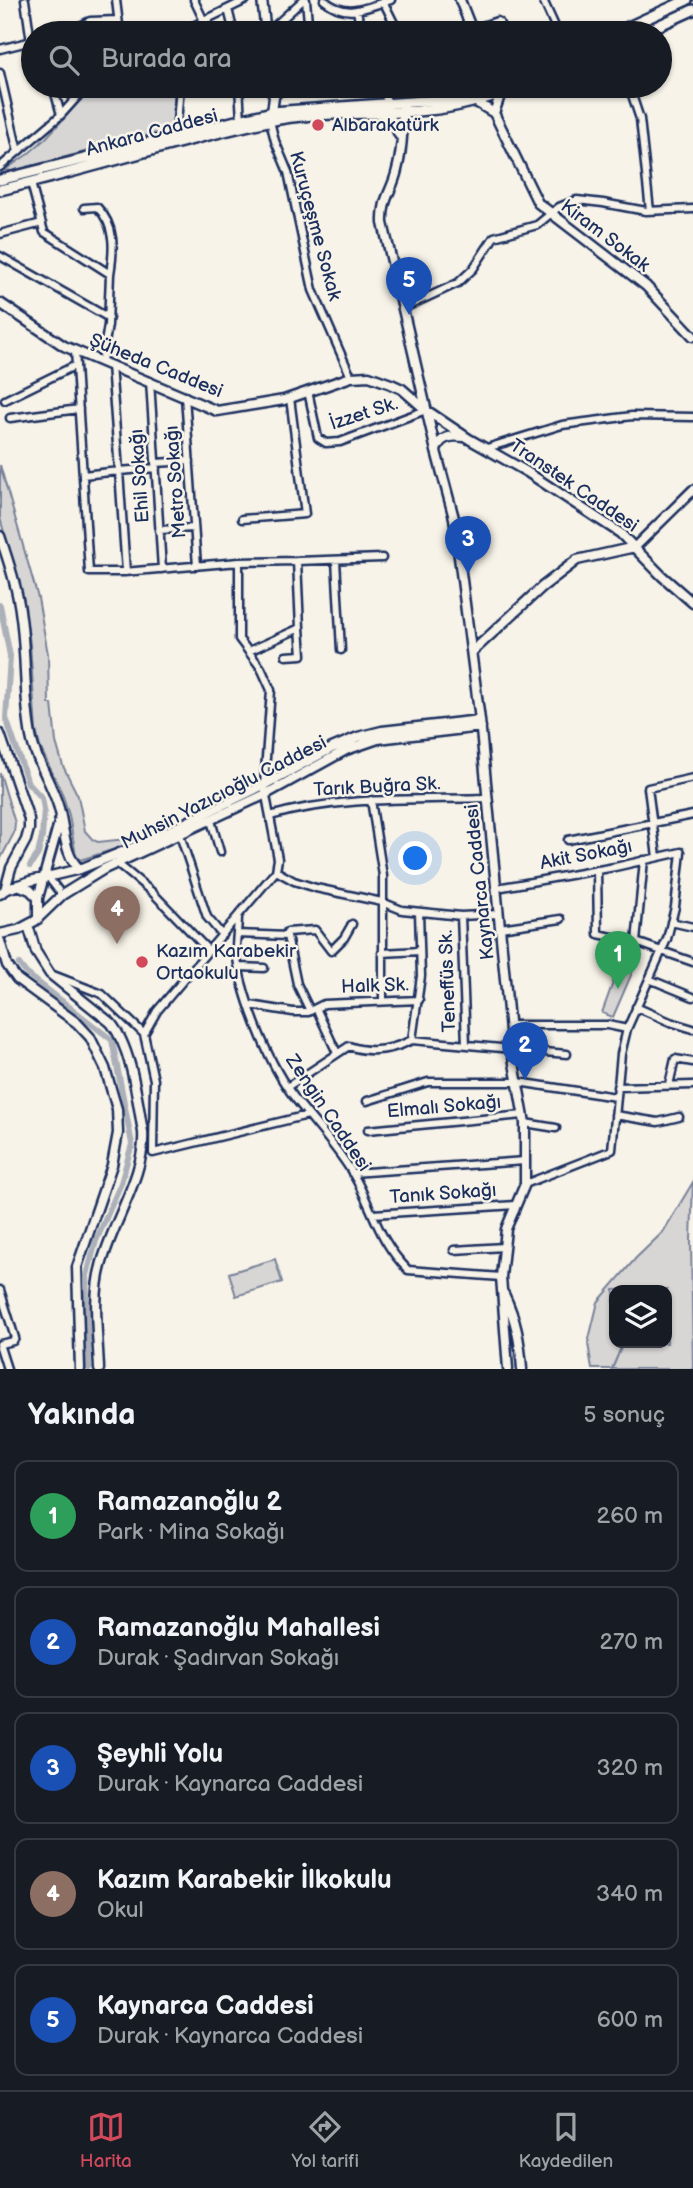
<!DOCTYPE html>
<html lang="tr">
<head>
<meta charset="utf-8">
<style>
	:root { --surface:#171b24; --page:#242831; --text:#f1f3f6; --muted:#9ea1a6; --line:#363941; --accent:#d1495b }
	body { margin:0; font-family:"Balsamiq Sans",sans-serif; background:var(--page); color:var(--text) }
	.controls { position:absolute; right:21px; bottom:21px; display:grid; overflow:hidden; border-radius:14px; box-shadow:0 2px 5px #0004 }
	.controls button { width:63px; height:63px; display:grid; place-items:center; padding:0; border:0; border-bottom:2px solid var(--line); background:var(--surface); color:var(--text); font:35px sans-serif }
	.you { position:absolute; left:416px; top:859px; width:24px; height:24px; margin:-18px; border:5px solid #fff; border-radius:50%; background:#1a73e8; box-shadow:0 0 0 10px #1a73e833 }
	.badge { display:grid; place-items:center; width:46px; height:46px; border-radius:50%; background:var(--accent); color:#fff; font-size:23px; font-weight:700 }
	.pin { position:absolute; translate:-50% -58px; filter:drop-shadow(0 2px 4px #0008) }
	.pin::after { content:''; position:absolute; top:37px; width:24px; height:21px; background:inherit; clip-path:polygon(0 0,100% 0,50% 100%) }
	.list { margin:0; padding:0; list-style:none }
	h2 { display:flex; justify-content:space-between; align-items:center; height:91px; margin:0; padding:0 28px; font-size:30px }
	h2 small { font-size:23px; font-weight:400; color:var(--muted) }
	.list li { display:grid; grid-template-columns:46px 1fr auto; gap:21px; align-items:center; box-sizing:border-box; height:112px; margin:0 14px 14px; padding:0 14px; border:2px solid var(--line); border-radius:14px }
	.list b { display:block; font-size:26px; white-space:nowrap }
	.list p { margin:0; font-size:23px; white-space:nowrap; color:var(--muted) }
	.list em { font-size:23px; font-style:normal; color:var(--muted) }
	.icon { flex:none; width:38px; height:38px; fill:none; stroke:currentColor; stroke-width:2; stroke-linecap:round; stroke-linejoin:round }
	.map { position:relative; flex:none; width:693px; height:1369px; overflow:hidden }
	.search { position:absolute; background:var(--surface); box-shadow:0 2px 5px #0004; left:21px; right:21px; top:21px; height:77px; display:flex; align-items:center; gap:18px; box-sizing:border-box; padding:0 24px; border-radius:38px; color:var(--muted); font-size:26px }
	.sheet { height:721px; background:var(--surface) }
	nav { display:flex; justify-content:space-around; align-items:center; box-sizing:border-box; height:98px; border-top:2px solid var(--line); background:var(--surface); font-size:19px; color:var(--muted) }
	nav a { display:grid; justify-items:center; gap:4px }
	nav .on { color:var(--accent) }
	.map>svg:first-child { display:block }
	.green { fill:#d7d6d4; stroke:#798299; stroke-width:2; fill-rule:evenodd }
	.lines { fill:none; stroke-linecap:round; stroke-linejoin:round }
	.stream { stroke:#727c95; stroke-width:2 }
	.canal { stroke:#acb0b9; stroke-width:6 }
	.street-casing { stroke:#1b2f5e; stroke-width:11 }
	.secondary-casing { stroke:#1b2f5e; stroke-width:13 }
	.primary-casing { stroke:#1b2f5e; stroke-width:14 }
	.street { stroke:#f7f3e8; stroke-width:6 }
	.secondary { stroke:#f7f3e8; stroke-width:8 }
	.primary { stroke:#f7f3e8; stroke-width:9 }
	.poi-dot { fill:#d1495b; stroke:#f7f3e8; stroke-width:2.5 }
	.labels { text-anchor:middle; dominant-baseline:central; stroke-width:5; stroke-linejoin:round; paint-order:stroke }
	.poi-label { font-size:19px; fill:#1b2f5e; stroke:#f7f3e8; text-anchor:start }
	.street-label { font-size:19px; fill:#1b2f5e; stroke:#f7f3e8 }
</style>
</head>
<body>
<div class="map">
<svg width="693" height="1369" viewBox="0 0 693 1369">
	<rect width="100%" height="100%" fill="#f7f3e8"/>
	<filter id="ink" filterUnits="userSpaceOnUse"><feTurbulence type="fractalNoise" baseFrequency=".0143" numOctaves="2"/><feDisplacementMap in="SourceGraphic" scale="14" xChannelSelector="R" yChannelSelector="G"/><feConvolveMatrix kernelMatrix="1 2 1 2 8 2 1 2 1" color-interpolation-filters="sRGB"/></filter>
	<g filter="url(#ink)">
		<path class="green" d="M98,86H175L172,129L12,171L5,170L28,154L46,138L88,92Z
			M0,465L38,598L48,654L49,704H52L56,742L63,766L78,796L85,831L93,840L98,842L126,839L128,845L80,860L76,856L69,815L62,793L40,747L36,730L30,644L24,603L0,518Z
			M0,773L15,823L14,833L0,860Z
			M620,963L635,966L613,1017L602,1013Z
			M693,1182L691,1240L693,1369H592L588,1343L598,1302L636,1258L663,1232ZM614,1290H667V1343H614Z
			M275,1259L282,1282L236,1296L229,1273Z"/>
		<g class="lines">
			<path class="stream" d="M612,1369L623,1343"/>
			<path class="canal" d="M0,605L10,656L6,718L28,783L42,798L44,809L42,837L38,854L30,866
				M19,964L26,973L112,1040L132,1144L121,1183L96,1241L86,1279L89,1369"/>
			<defs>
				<path id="street" d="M25,0L31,42
					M116,0L120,33
					M194,0L204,21
					M306,0L309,33
					M324,0C348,20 365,7 391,0
					M543,0L558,33
					M383,1L399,33
					M228,9L234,33
					M357,10L361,33
					M473,29L497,21L499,22L503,33
					M66,33L90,21L118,20
					M179,33L246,0
					M267,33L303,0
					M0,49L32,41
					M0,73L18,152
					M53,86L61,115
					M239,86L241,120
					M380,86L389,104
					M629,86L640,119L650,211
					M274,97L286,86
					M270,121L275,141L288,172L313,290L351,377
					M176,136L180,86
					M0,167L61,115L87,86
					M31,183L44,232L110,274C114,250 116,226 97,207L84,208
					M0,234L42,223
					M0,256L109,318
					M404,308L458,283L473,269L494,237L537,225L559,207L577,200L603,203L646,211L693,209
					M102,361L108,325L110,274
					M150,381L162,569
					M308,391L318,438L326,443L340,442L426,410
					M185,396L197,566
					M5,400L76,365
					M10,418L79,409
					M487,448L562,425L632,416L693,417
					M155,463L190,461
					M83,475L119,471L111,365
					M242,519L305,514L290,398
					M159,530L194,528
					M336,560L341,650
					M297,561L382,558
					M239,562L297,561L300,628L249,651
					M126,572L119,471L156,468
					M286,656L302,655L300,628
					M371,800L383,876V1001
					M270,816C340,796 415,800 488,798
					M211,820L220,852
					M180,835L207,917L222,935
					M568,840L693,815
					M657,857L648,788L693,778
					M118,864L152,892L209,951
					M597,870L598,934L636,942L693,962
					M276,871L294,881L316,888L382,902L402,910L461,916L499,914
					M51,881L58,890
					M497,888L615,867L681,852L675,907L667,939L627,1029L621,1054L612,1150L525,1184
					M238,916C238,927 236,938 236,949C239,990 267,1060 291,1093C311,1120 336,1145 353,1174C374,1210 377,1239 408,1270L501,1277
					M461,916L466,1044
					M671,922L693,927
					M500,928L561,919
					M237,934L287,936L297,984L310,1011
					M287,936V932L315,930L331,951L344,938L352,924
					M636,942L644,860
					M382,953L420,951
					M240,967L264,968
					M53,975L102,994L144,1034L157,1011L276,871L278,859L264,785L271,690L261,668L239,639V562L124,572H89L75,350
					M649,979L693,997
					M250,1005L293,1012H308L324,1004L419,1000
					M636,1007L670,1022L693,1029
					M316,1008L337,1053
					M510,1025H608L627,1029
					M144,1034L154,1080L153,1153L308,1115
					M412,1040L421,976L419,912
					M669,1085L675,1059L693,1062
					M287,1087L349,1046C371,1054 392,1050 412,1040L567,1054
					M617,1087L693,1085
					M367,1101L428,1082H518L616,1097
					M615,1115L658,1122L679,1117
					M525,1123L556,1128
					M368,1130L523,1115
					M352,1173L525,1161
					M373,1214L516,1205
					M454,1250L504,1247
					M0,1290L15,1338L13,1341L0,1344
					M0,1347L7,1369"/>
				<path id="secondary" d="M262,0L266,33
					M460,0L473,33
					M270,86L274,97L272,112
					M476,102L494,113
					M403,108C403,127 402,151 397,170C392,192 382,198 383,223L436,451L454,518L480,720L512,1052L525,1123V1184L506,1229L501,1277L508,1369
					M381,113L393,121L399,135
					M494,113L538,203L646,286L693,336
					M494,113L501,93
					M0,303L64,346L217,411L284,400L351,377L369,376L391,384L402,389L426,410L469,439L527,472L620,533L662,576L693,603
					M436,451C439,437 451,435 464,437
					M0,536C9,563 18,590 21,618C26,655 24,693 30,730C33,757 50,779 58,805C65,825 63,856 80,869
					M473,651L542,587L577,560L635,547L693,490
					M0,734L29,819V829L26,840L11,868L5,890
					M18,885L30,890L38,898V919
					M0,894L5,890L30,881L80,869L137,846L264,785L332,748L358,737L382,731L480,720
					M38,898L60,819
					M28,925L36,952L50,974L111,1023C132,1049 137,1099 143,1132C146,1173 112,1223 101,1266C92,1298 98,1336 99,1369
					M0,934L18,930L35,921L62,895L104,869L266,794L346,750L378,739L481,727
					M0,941L7,965L17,979L77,1023L90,1037L105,1068L117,1109L118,1133L112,1165L77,1267L80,1369
					M504,1294C516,1319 520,1341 522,1369"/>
				<path id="primary" d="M615,33L687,0
					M642,33L693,10
					M0,180L272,112L452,99L497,86
					M0,190C90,169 178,140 268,121C321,110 375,116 428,110C460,107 490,98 520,86"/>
			</defs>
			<use href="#street" class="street-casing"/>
			<use href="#secondary" class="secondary-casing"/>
			<use href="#primary" class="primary-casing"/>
			<use href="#street" class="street"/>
			<use href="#secondary" class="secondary"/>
			<use href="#primary" class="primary"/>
		</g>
	</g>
	<g class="poi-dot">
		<circle cx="318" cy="125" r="7"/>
		<circle cx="142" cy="962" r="7"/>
	</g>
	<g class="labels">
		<g class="poi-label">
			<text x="332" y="125">Albarakatürk</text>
			<text x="156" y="951">Kazım Karabekir<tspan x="156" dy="22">Ortaokulu</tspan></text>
		</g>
		<g class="street-label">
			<text transform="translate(152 133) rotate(-15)">Ankara Caddesi</text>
			<text transform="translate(315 226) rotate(75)">Kuruçeşme Sokak</text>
			<text transform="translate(605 236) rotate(37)">Kiram Sokak</text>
			<text transform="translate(156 366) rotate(22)">Şüheda Caddesi</text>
			<text transform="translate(364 414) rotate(-18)">İzzet Sk.</text>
			<text transform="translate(140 476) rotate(-94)">Ehil Sokağı</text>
			<text transform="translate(176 482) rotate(-94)">Metro Sokağı</text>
			<text transform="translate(574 486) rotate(34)">Transtek Caddesi</text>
			<text transform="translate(377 787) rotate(-3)">Tarık Buğra Sk.</text>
			<text transform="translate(224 793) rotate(-27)">Muhsin Yazıcıoğlu Caddesi</text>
			<text transform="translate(586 855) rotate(-11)">Akit Sokağı</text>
			<text transform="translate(480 882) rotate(-96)">Kaynarca Caddesi</text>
			<text transform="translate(448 981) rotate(-92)">Teneffüs Sk.</text>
			<text transform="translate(375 986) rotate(-2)">Halk Sk.</text>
			<text transform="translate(444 1107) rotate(-5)">Elmalı Sokağı</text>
			<text transform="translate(328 1113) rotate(56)">Zengin Caddesi</text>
			<text transform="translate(443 1194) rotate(-4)">Tanık Sokağı</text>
		</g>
	</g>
</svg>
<div class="controls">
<button><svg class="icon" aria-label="layers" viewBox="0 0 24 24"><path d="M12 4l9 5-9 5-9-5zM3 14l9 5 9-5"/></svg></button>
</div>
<div class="you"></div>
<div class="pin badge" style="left:618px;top:989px;background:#2e9e5b">1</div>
<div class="pin badge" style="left:525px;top:1080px;background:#1a4fb4">2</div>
<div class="pin badge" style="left:468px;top:574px;background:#1a4fb4">3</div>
<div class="pin badge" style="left:117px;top:944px;background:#8d6e63">4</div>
<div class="pin badge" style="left:409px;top:315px;background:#1a4fb4">5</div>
<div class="search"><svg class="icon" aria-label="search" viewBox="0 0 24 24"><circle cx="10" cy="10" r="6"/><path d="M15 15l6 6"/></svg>Burada ara</div>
</div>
<section class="sheet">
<h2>Yakında<small>5 sonuç</small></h2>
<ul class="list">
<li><span class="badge" style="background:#2e9e5b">1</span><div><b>Ramazanoğlu 2</b><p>Park · Mina Sokağı</p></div><em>260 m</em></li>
<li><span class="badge" style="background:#1a4fb4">2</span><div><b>Ramazanoğlu Mahallesi</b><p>Durak · Şadırvan Sokağı</p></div><em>270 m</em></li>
<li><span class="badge" style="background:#1a4fb4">3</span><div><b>Şeyhli Yolu</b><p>Durak · Kaynarca Caddesi</p></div><em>320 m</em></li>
<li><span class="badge" style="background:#8d6e63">4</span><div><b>Kazım Karabekir İlkokulu</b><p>Okul</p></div><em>340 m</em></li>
<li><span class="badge" style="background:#1a4fb4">5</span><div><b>Kaynarca Caddesi</b><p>Durak · Kaynarca Caddesi</p></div><em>600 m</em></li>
</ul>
</section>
<nav>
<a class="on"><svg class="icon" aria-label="map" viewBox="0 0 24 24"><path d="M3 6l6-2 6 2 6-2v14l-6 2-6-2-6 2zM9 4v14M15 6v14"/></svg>Harita</a>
<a><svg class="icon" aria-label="directions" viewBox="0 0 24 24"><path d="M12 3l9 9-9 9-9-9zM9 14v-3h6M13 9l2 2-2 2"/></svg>Yol tarifi</a>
<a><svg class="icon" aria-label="saved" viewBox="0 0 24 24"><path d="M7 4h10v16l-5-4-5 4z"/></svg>Kaydedilen</a>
</nav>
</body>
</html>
